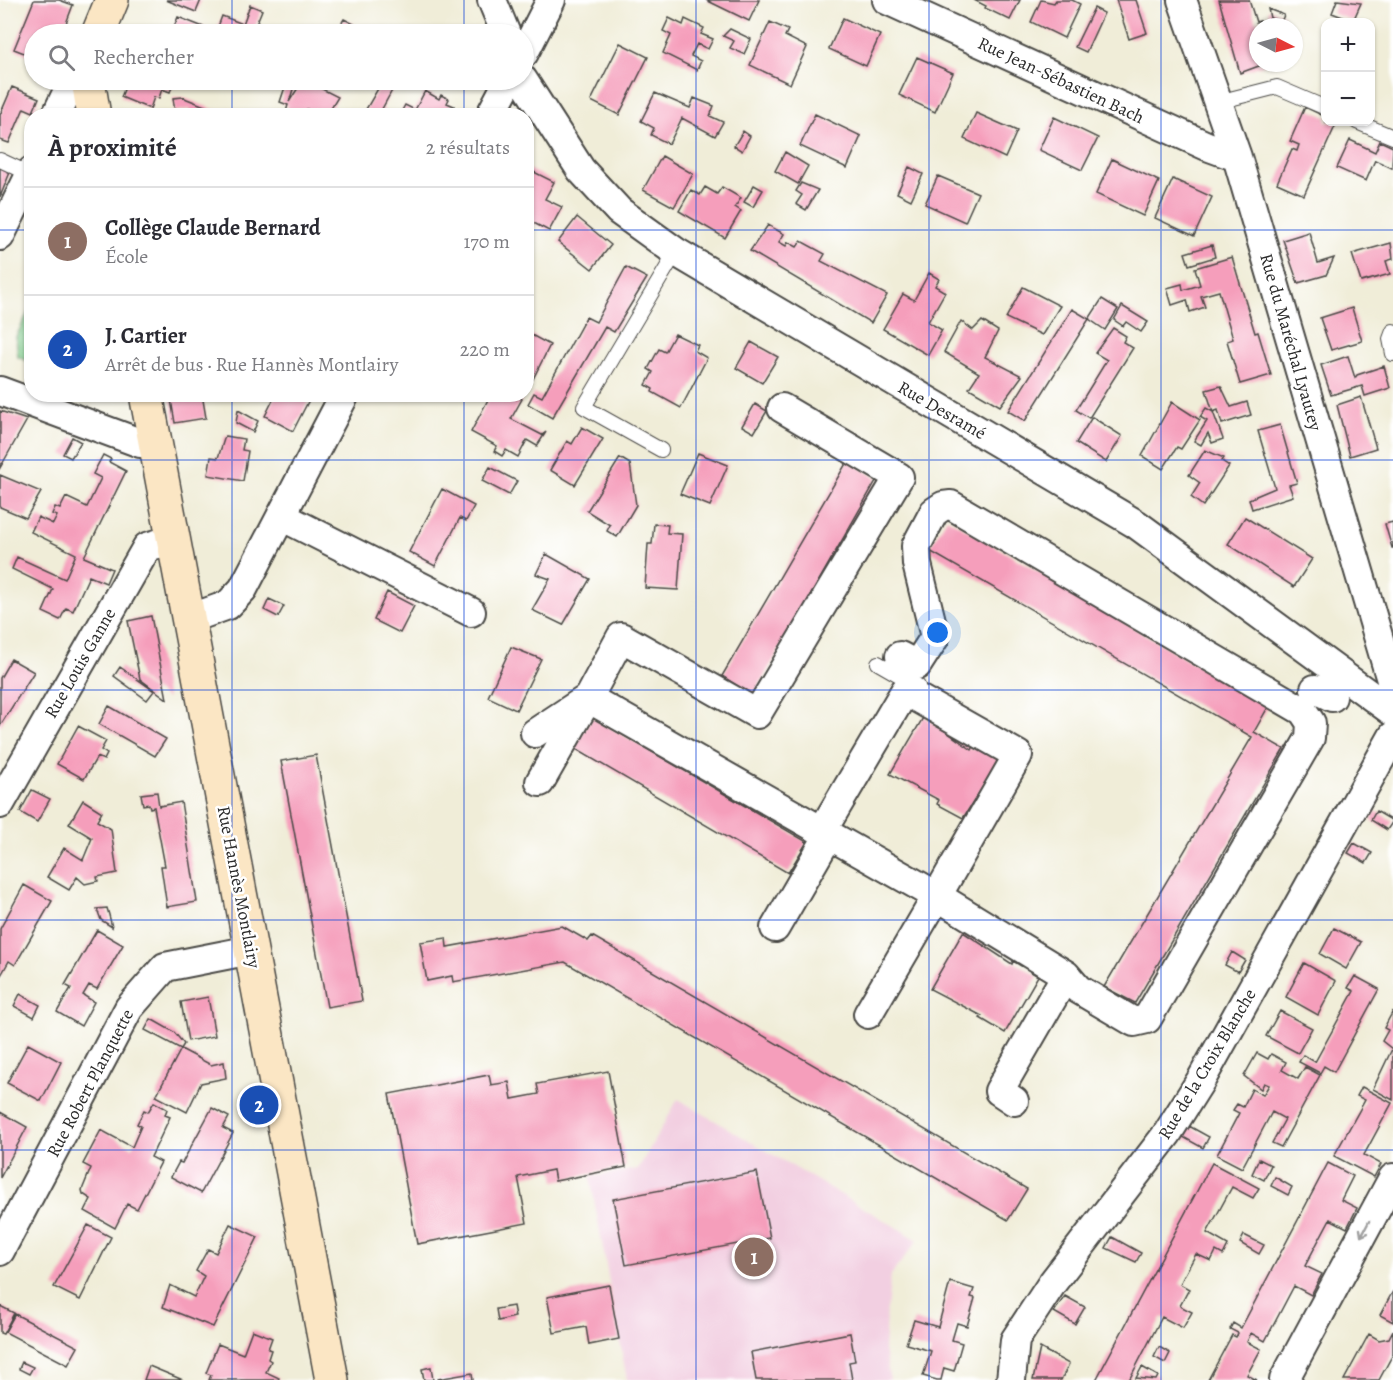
<!DOCTYPE html>
<html lang="fr">
<head>
<meta charset="utf-8">
<style>
	:root { --surface:#fff; --page:#f7f7f7; --text:#2b2b33; --muted:#7c7c81; --line:#e1e1e2; --accent:#1f6fb2 }
	body { margin:0; font-family:Alegreya,serif; background:var(--page); color:var(--text) }
	.controls { position:absolute; right:18px; top:18px; display:grid; overflow:hidden; border-radius:12px; box-shadow:0 2px 4px #0004 }
	.controls button { width:54px; height:54px; display:grid; place-items:center; padding:0; border:0; border-bottom:2px solid var(--line); background:var(--surface); color:var(--text); font:30px sans-serif }
	.compass { position:absolute; left:1249px; top:18px; width:54px; height:54px; border-radius:50%; background:var(--surface); box-shadow:0 2px 4px #0004; rotate:96deg }
	.you { position:absolute; left:938px; top:633px; width:21px; height:21px; margin:-15px; border:4px solid #fff; border-radius:50%; background:#1a73e8; box-shadow:0 0 0 9px #1a73e833 }
	.badge { display:grid; place-items:center; width:39px; height:39px; border-radius:50%; background:var(--accent); color:#fff; font-size:20px; font-weight:700 }
	.pin { position:absolute; translate:-50% -50%; border:3px solid #fff; box-shadow:0 2px 6px #0006 }
	.list { margin:0; padding:0; list-style:none }
	h2 { display:flex; justify-content:space-between; align-items:center; height:78px; margin:0; padding:0 24px; font-size:26px }
	h2 small { font-size:20px; font-weight:400; color:var(--muted) }
	.list li { display:grid; grid-template-columns:39px 1fr auto; gap:18px; align-items:center; box-sizing:border-box; height:108px; padding:0 24px; border-top:2px solid var(--line) }
	.list b { display:block; font-size:22px; white-space:nowrap }
	.list p { margin:0; font-size:20px; white-space:nowrap; color:var(--muted) }
	.list em { font-size:20px; font-style:normal; color:var(--muted) }
	.icon { flex:none; width:33px; height:33px; fill:none; stroke:currentColor; stroke-width:2; stroke-linecap:round; stroke-linejoin:round }
	.map { position:relative; flex:none; width:1393px; height:1380px; overflow:hidden }
	.search { position:absolute; background:var(--surface); box-shadow:0 2px 4px #0004; left:24px; top:24px; width:510px; height:66px; display:flex; align-items:center; gap:15px; box-sizing:border-box; padding:0 21px; border-radius:33px; color:var(--muted); font-size:22px }
	.panel { position:absolute; background:var(--surface); box-shadow:0 2px 4px #0004; left:24px; top:108px; width:510px; height:294px; border-radius:24px }
	.map>svg:first-child { display:block }
	.built { fill:#f2cfe1 }
	.green { fill:#80ce8c; stroke:#567c5c; stroke-width:1.5 }
	.building { fill:#f59ebb }
	.lines { fill:none; stroke-linecap:round; stroke-linejoin:round }
	.lane-casing { stroke:#494845; stroke-width:16 }
	.street-casing { stroke:#494845; stroke-width:32 }
	.secondary-casing { stroke:#494845; stroke-width:36 }
	.lane { stroke:#fff; stroke-width:14 }
	.street { stroke:#fff; stroke-width:28 }
	.secondary { stroke:#fbe6c4; stroke-width:33 }
	.oneway { stroke:#a0a0a0 }
	.grid { fill:none; stroke:#1d4ed8; stroke-width:1.5; stroke-opacity:0.55 }
	.labels { text-anchor:middle; dominant-baseline:central; stroke-width:5; stroke-linejoin:round; paint-order:stroke }
	.street-label { font-size:18px; fill:#2b2b2b; stroke:#fff }
</style>
</head>
<body>
<div class="map">
<svg width="1393" height="1380" viewBox="0 0 1393 1380">
	<rect width="100%" height="100%" fill="#fff"/>
	<filter id="ink" filterUnits="userSpaceOnUse"><feTurbulence type="fractalNoise" baseFrequency=".0167" numOctaves="2"/><feDisplacementMap in="SourceGraphic" scale="12" xChannelSelector="R" yChannelSelector="G"/><feConvolveMatrix kernelMatrix="1 2 1 2 8 2 1 2 1" color-interpolation-filters="sRGB"/></filter>
	<filter id="wash" filterUnits="userSpaceOnUse"><feTurbulence type="fractalNoise" baseFrequency=".008" numOctaves="4" result="noise"/><feDisplacementMap in="SourceGraphic" scale="24" xChannelSelector="R" yChannelSelector="G"/><feGaussianBlur stdDeviation="1.35" result="paint"/><feColorMatrix in="noise" values="0 0 0 0 0 0 0 0 0 0 0 0 0 0 0 0 0 1.4 0 .05"/><feComposite in="paint" operator="in"/></filter>
	<g filter="url(#wash)">
		<rect width="100%" height="100%" fill="#f0edd8"/>
		<path class="built" d="M678,1099L918,1240L891,1275L886,1316L884,1350L890,1380H627L590,1177L638,1169Z"/>
		<path class="green" d="M31,307L32,362H31L18,357L16,337Z"/>
		<g id="blocks">
			<path class="building" d="M34,0H59L73,5L62,34H34V57L14,49Z
				M166,0H201L196,12Z
				M706,0H759L749,21Z
				M974,0H1020L1010,20L985,8L986,6Z
				M1041,0L1054,3L1056,0H1072L1080,4L1064,38L1031,22Z
				M1116,0H1136L1147,33L1129,39Z
				M1219,0H1249L1256,22L1260,21L1262,27H1258V63H1267L1240,73Z
				M1337,0L1361,3L1353,21L1332,13Z
				M250,5L262,10L252,34H171L178,17L216,32L222,16L243,24Z
				M1094,8L1104,13L1086,52L1075,47Z
				M1268,9L1284,15L1281,22L1270,18Z
				M669,18L683,25L685,19L704,28L701,34L713,39L708,49L697,44L691,56L701,61L697,70L663,53L671,35L663,31Z
				M843,18L880,35L866,66L829,49Z
				M344,19L354,24L348,34H335Z
				M770,22L788,30L785,36L807,47L790,84L750,65Z
				M730,29L751,39L744,54L730,48L734,41L723,36Z
				M620,43L648,57L619,115L591,101Z
				M917,57L953,73L935,112L899,95Z
				M128,80H165L163,84L172,87L170,92L162,89L159,98L154,97L150,109L121,97Z
				M303,80H322L318,87L338,97L329,112L319,116L307,109L304,116L286,112L288,105L280,102L287,81L295,83L289,102Z
				M383,80L396,83L382,109L387,112L385,116H362Z
				M12,87L39,98L33,112L24,108L9,143L0,140V115Z
				M425,91L439,99L441,95L449,99L447,103L454,106L449,116H399L405,105L415,110Z
				M655,93L690,108L694,98L714,106L710,116L723,122L715,136L682,118L669,144L651,135L654,128L641,121Z
				M183,97L187,99L230,116H190L189,109L175,112L173,98Z
				M1305,107L1326,117V122H1337L1304,195L1277,183L1292,149L1297,151L1299,145L1290,141Z
				M976,113L1017,131L1005,158L964,139Z
				M815,114L861,136L847,168L800,146Z
				M1054,117L1098,138L1082,170L1039,150Z
				M743,131L750,136L742,151L734,146Z
				M1350,140L1375,152L1380,141L1393,147L1392,168L1375,160L1366,181L1337,168Z
				M785,152L808,166L798,184L775,171Z
				M662,156L693,174L674,207L643,190Z
				M1112,159L1159,181L1143,216L1096,194Z
				M0,165L11,170L0,197Z
				M909,167L923,174L911,200L897,193Z
				M526,168L554,182L545,199L562,207L549,231L526,219Z
				M938,176L978,193L965,222L925,204Z
				M1173,179L1212,197L1194,236L1155,218Z
				M801,183L818,190L806,210L796,204L802,195L796,191Z
				M754,185L763,190L753,207L744,202Z
				M705,187L717,194L722,187L741,198L735,207L741,211L725,238L679,211L691,190L700,195Z
				M577,217L611,245L592,269L558,242Z
				M768,225L784,234L779,242L786,246L788,242L797,247L801,241L825,254L821,261L887,295L871,323L750,251Z
				M1309,232L1318,263L1334,258L1326,275L1298,283L1283,240Z
				M1391,243L1393,259L1386,261L1390,274L1361,282L1352,254Z
				M1212,245L1215,257L1189,265L1185,253Z
				M1232,257L1255,333L1258,332L1271,375L1240,384L1227,341L1233,339L1219,291L1201,296L1205,307L1190,312L1187,300L1172,305L1167,288L1182,284L1183,290L1200,285L1195,268Z
				M626,267L647,278L614,332L605,327L552,418L528,404L534,393L542,397L586,317L596,322Z
				M929,273L939,279L935,286L945,292L928,322L942,330L928,355L883,329L903,294L914,300Z
				M1023,287L1060,306L1042,335L1006,318Z
				M1102,299L1118,309L1105,330L1089,319Z
				M1122,306L1148,322L1141,332L1126,322L1123,326L1114,320Z
				M1352,308L1362,341L1331,350L1320,318Z
				M1072,309L1089,319L1025,421L1008,411Z
				M961,321L973,330L982,321L998,331L985,357L1022,376L1000,406L969,388L979,373L944,352Z
				M1113,328L1126,336L1123,342L1133,348L1089,418L1076,410L1107,360L1095,353Z
				M526,332L550,345L533,379L526,375Z
				M675,334L698,345L695,351L707,358L681,408L652,392L653,389L646,385L653,372L648,369L659,349L665,352Z
				M751,342L778,357L762,383L736,368Z
				M1348,356L1355,378L1357,375L1384,366L1390,388L1365,396L1362,386L1331,395L1321,365Z
				M1221,386L1231,407L1247,402L1251,415L1222,424L1218,410L1213,412L1223,439L1212,443L1208,433L1201,445L1194,441L1207,421L1200,417L1206,408L1213,412L1206,390Z
				M170,394H202L206,418L175,423Z
				M276,394H312L293,431L265,416Z
				M491,394H514L522,399L511,419L542,435L546,432L537,446L527,440L518,457L506,450L502,456L494,451L497,446L471,432Z
				M1361,397L1376,448L1350,456L1337,405Z
				M1172,402L1200,420L1181,449L1177,447L1163,469L1142,456Z
				M755,404L767,411L754,433L742,426Z
				M238,410L258,421L253,432L236,423Z
				M0,411L27,420L0,468Z
				M1092,417L1122,436L1106,462L1076,443Z
				M1280,425L1297,483L1289,485L1293,496L1252,509L1249,499L1275,488L1258,431Z
				M582,427L603,439L575,485L550,470L567,441L572,444Z
				M225,436L244,439L242,450L248,451L243,481L208,475L211,457L218,458Z
				M72,437L81,442L71,458L63,454Z
				M1205,450L1224,458L1222,461L1229,466L1203,506L1191,497L1200,483L1189,475Z
				M698,453L728,465L710,506L680,494Z
				M103,455L111,459L109,462L126,471L84,557L112,569L106,583L89,576L73,611L66,608L60,620L43,612L53,589L12,569L17,557L65,579L76,554L31,532L38,517L53,524L57,516L52,514L55,507L60,509L66,497L87,507L101,478L93,474Z
				M620,458L630,464L636,505L617,537L607,531L610,525L587,511Z
				M848,460L877,479L753,696L722,676Z
				M490,467L517,481L509,495L482,481Z
				M0,475L41,492L26,518L0,507Z
				M442,489L474,506L466,521L460,518L435,566L409,552Z
				M1245,517L1312,559L1294,587L1228,544Z
				M947,518L1268,707L1254,732L1284,749L1135,1003L1104,987L1252,737L928,550Z
				M1393,522V548H1392L1385,524Z
				M654,524L668,525L667,533L682,534L678,590L645,588L648,544H652Z
				M546,554L590,579L563,625L532,610L550,579L536,574Z
				M387,592L414,606L400,633L374,620Z
				M269,599L284,606L278,617L264,610Z
				M151,616L167,699L140,679L128,621Z
				M511,647L541,659L516,710L488,697Z
				M11,659L34,672L0,726V678Z
				M120,667L154,691L147,700L114,676Z
				M109,706L166,739L155,756L99,724Z
				M924,716L972,750L974,746L1000,760L963,818L937,804L939,800L890,774Z
				M592,717L807,842L788,873L574,748Z
				M78,726L106,741L101,750L107,754L104,760L97,757L84,779L57,764Z
				M316,755L362,1001L327,1007L281,761Z
				M32,790L50,799L37,822L20,812Z
				M157,792L159,806L181,802L197,902L167,907L161,866H165L154,807L150,808L149,804L143,805L141,794Z
				M83,800L102,812L97,821L111,829L117,873L97,877L98,881L85,884L77,877L69,890L47,877L64,848L83,860L92,838L69,824Z
				M1376,811L1393,821L1387,830L1371,820Z
				M1354,843L1372,853L1366,863L1348,853Z
				M24,885L52,901L15,965L9,961L0,977V929Z
				M107,908L109,915L112,927L101,920L97,909Z
				M562,926L588,941L592,936L1027,1189L1008,1220L565,962L453,982L452,976L427,981L420,942L446,938L447,947Z
				M1334,928L1361,942L1346,969L1320,954Z
				M97,930L123,945L97,989L89,985L83,995L94,1002L81,1026L57,1012L71,988L65,985Z
				M963,932L1012,964L1013,961L1038,976L1005,1033L980,1018L982,1016L930,989Z
				M1232,952L1245,960L1238,972L1225,965Z
				M1304,963L1336,981L1318,1015L1286,997Z
				M1355,976L1379,989L1334,1072L1324,1066L1320,1073L1299,1062L1303,1055L1315,1062L1354,991L1348,988Z
				M20,994L40,1005L34,1017L14,1006Z
				M208,997L215,1036L188,1041L181,1002Z
				M1280,1011L1312,1028L1298,1053L1266,1036Z
				M1393,1011V1100L1373,1089L1392,1049L1382,1041L1388,1030L1384,1028Z
				M151,1019L174,1032L184,1044L181,1049L145,1030Z
				M28,1044L61,1062L41,1101L7,1083Z
				M181,1049L211,1065L224,1062L226,1078L201,1083L187,1112L156,1096Z
				M1257,1053L1268,1059L1271,1054L1286,1062L1282,1070L1298,1079L1305,1067L1320,1075L1281,1147L1272,1143L1285,1119L1272,1112L1242,1168L1217,1155L1239,1113L1233,1110L1237,1104L1243,1107L1252,1089L1263,1095L1269,1085L1264,1083L1261,1089L1244,1076Z
				M608,1071L626,1167L555,1181L553,1170L518,1177L527,1223L417,1244L389,1094L489,1075L491,1085L509,1082L512,1099L539,1094L537,1084Z
				M1362,1087L1392,1103L1364,1155L1381,1164L1374,1177L1334,1156L1365,1100L1357,1096Z
				M154,1102L167,1109L165,1115L170,1117L151,1157L161,1162L137,1209L127,1204L115,1228L85,1211L91,1199L83,1194L82,1190L91,1168L83,1164L101,1130L132,1147L141,1126L137,1124L144,1110L148,1112Z
				M212,1108L229,1117L223,1128L233,1133L201,1193L171,1177L179,1162L182,1163Z
				M0,1112L27,1127L0,1178Z
				M1189,1126L1209,1137L1203,1148L1183,1137Z
				M1259,1159L1271,1165L1264,1180L1252,1174Z
				M1212,1163L1259,1188L1253,1198L1232,1187L1207,1233L1228,1245L1223,1255L1216,1251L1211,1261L1196,1254L1184,1276L1180,1284L1189,1289L1180,1306L1192,1312L1183,1328L1162,1317L1129,1380H1096Z
				M1328,1163L1353,1176L1341,1200L1357,1208L1347,1228L1330,1219L1305,1266L1322,1274L1311,1295L1294,1286L1265,1341L1251,1333L1247,1342L1261,1349L1247,1375L1257,1380H1208L1232,1335L1236,1337L1238,1333L1230,1329L1233,1323L1241,1328Z
				M757,1172L770,1238L626,1265L613,1199Z
				M1275,1177L1292,1187L1288,1195L1271,1186Z
				M230,1224L258,1237L213,1327L163,1307L170,1285L194,1297L204,1276L196,1271L208,1249L216,1253Z
				M88,1225L111,1237L80,1300L54,1287Z
				M1244,1235L1264,1245L1259,1254L1240,1243Z
				M1112,1237L1141,1253L1136,1262L1106,1248Z
				M950,1282L974,1289L971,1297L975,1298L967,1326L957,1323L952,1340L962,1343L954,1371L944,1368L941,1380H937L923,1376L931,1351L906,1344L914,1320L938,1327Z
				M609,1285L619,1339L589,1345L586,1327L554,1333L547,1297Z
				M1393,1291V1322L1380,1315Z
				M1065,1296L1085,1307L1075,1324L1054,1312Z
				M0,1306L14,1313L3,1334L0,1333Z
				M513,1306L515,1317L498,1321L496,1309Z
				M15,1314L78,1347L68,1365L5,1332Z
				M252,1330L272,1338L268,1349L271,1350L268,1359L271,1361L266,1372L279,1378L278,1380H209L211,1375L206,1373L218,1344L243,1354Z
				M1393,1330V1354L1379,1380H1344L1369,1334L1379,1340L1389,1338Z
				M850,1333L855,1361L849,1362L852,1380H756L751,1352Z
				M1159,1347L1170,1353L1165,1363L1154,1357Z
				M1040,1348L1069,1364L1061,1380H1033Z
				M22,1362L33,1367L29,1374L19,1369Z
				M149,1366L183,1380H144Z
				M431,1367L433,1380H424L422,1369Z
				M1142,1367L1158,1376L1156,1380L1136,1378Z
				M472,1373L473,1380H438V1379Z"/>
		</g>
	</g>
	<g filter="url(#ink)">
		<use href="#blocks" fill-opacity="0" stroke="#494845" stroke-width="1.5"/>
		<g class="lines">
			<defs>
				<path id="lane" d="M1218,102L1277,87L1326,108
					M1357,122L1393,137
					M0,160L30,174
					M1393,331L1390,339L1393,354
					M661,450L584,407L676,252
					M878,663L918,686"/>
				<path id="street" d="M492,0L506,34
					M887,0L1207,146L1237,157
					M1182,0L1237,157L1393,687
					M524,53L551,0
					M523,80L581,170L619,211L676,252L1136,524L1393,712
					M56,116L73,80
					M490,116L509,80
					M0,236L32,171
					M0,391L140,443L155,441
					M281,516L471,612
					M189,619L228,605L243,589L345,394
					M1315,689L1332,697
					M535,733L588,698L621,637L757,714L899,477L782,408
					M540,782L588,698L822,831L905,691L1018,755L937,896L822,831
					M0,804L147,547L174,539
					M775,928L829,835
					M868,1014L937,896L1066,975L1078,989L1134,1022L1147,1019L1310,738L1311,723L1303,711L951,505L943,506L934,512L916,546L917,564L935,637L917,665L900,656
					M1014,1101L999,1091L1066,975
					M0,1251L129,1008L165,967L251,950
					M1011,1380L1015,1340L1053,1282L1167,1134L1201,1080L1393,736
					M1284,1380L1393,1178"/>
				<path id="secondary" d="M98,34L112,0
					M88,80L94,116
					M146,394L332,1380"/>
			</defs>
			<use href="#lane" class="lane-casing"/>
			<use href="#street" class="street-casing"/>
			<use href="#secondary" class="secondary-casing"/>
			<use href="#lane" class="lane"/>
			<use href="#street" class="street"/>
			<use href="#secondary" class="secondary"/>
		</g>
		<defs><path id="oneway-shaft" d="M-6 0H5M1.5-3L5.5 0L1.5 3" fill="none" stroke-width="1.6" stroke-linecap="round" stroke-linejoin="round" transform="scale(1.5)"/></defs>
		<use class="oneway" href="#oneway-shaft" transform="translate(1365 1229) rotate(118)"/>
	</g>
	<path class="grid" d="M232,0V34M464,0V34M696,0V1380M929,0V1380M1161,0V1380M232,80V116M464,80V116M0,230H32M526,230H1393M232,394V1380M464,394V1380M0,460H1393M0,690H1393M0,920H1393M0,1150H1393"/>
	<g class="labels">
		<g class="street-label">
			<text transform="translate(1061 80) rotate(25)">Rue Jean-Sébastien Bach</text>
			<text transform="translate(1291 342) rotate(74)">Rue du Maréchal Lyautey</text>
			<text transform="translate(942 410) rotate(30)">Rue Desramé</text>
			<text transform="translate(80 663) rotate(-60)">Rue Louis Ganne</text>
			<text transform="translate(239 887) rotate(79)">Rue Hannès Montlairy</text>
			<text transform="translate(1207 1064) rotate(-59)">Rue de la Croix Blanche</text>
			<text transform="translate(90 1083) rotate(-62)">Rue Robert Planquette</text>
		</g>
	</g>
</svg>
<div class="controls">
<button>+</button>
<button>−</button>
</div>
<svg class="compass" viewBox="-18 -18 36 36"><path d="M0-13l5 13h-10z" fill="#e53935"/><path d="M0 13l5-13h-10z" fill="#7c7c81"/></svg>
<div class="you"></div>
<div class="pin badge" style="left:754px;top:1257px;background:#8d6e63">1</div>
<div class="pin badge" style="left:259px;top:1105px;background:#1a4fb4">2</div>
<div class="search"><svg class="icon" aria-label="search" viewBox="0 0 24 24"><circle cx="10" cy="10" r="6"/><path d="M15 15l6 6"/></svg>Rechercher</div>
<section class="panel">
<h2>À proximité<small>2 résultats</small></h2>
<ul class="list">
<li><span class="badge" style="background:#8d6e63">1</span><div><b>Collège Claude Bernard</b><p>École</p></div><em>170 m</em></li>
<li><span class="badge" style="background:#1a4fb4">2</span><div><b>J. Cartier</b><p>Arrêt de bus · Rue Hannès Montlairy</p></div><em>220 m</em></li>
</ul>
</section>
</div>
</body>
</html>
